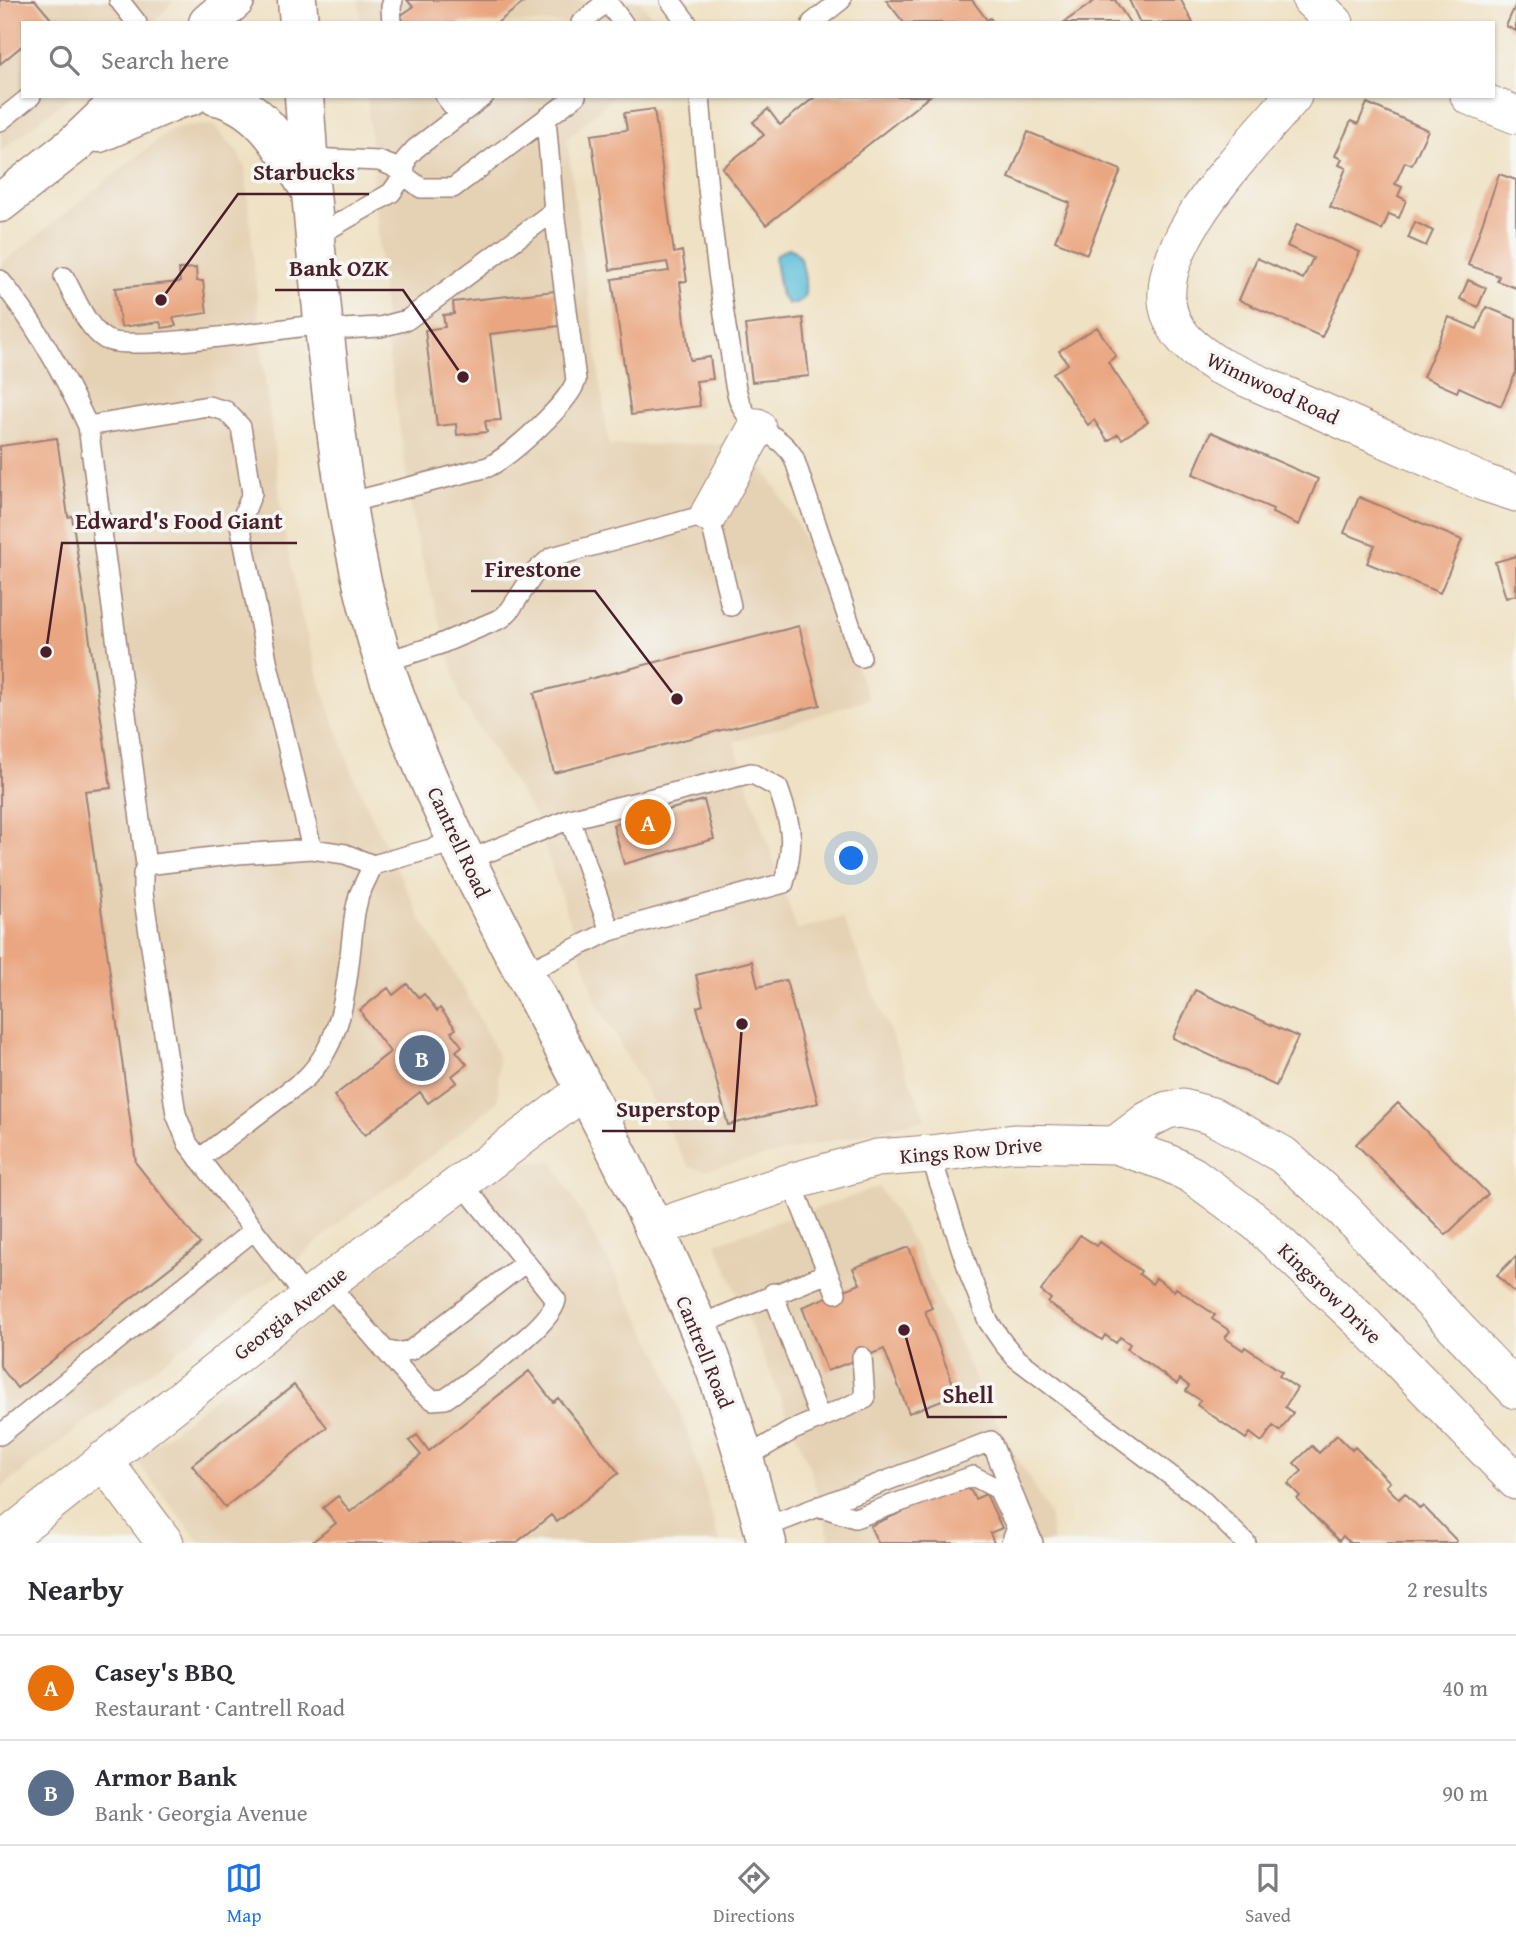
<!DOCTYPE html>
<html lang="en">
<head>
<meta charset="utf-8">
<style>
	:root { --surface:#fff; --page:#f2f2f3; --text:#2b2b33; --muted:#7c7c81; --line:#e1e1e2; --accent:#1a73e8 }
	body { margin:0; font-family:"Gentium Book Plus",serif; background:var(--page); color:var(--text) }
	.you { position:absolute; left:852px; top:859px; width:24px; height:24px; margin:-18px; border:5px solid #fff; border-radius:50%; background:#1a73e8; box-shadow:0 0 0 10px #1a73e833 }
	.badge { display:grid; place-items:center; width:46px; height:46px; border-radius:50%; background:var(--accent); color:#fff; font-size:23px; font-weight:700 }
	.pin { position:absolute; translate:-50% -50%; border:4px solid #fff; box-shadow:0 2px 7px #0006 }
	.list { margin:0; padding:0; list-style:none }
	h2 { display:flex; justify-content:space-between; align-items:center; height:91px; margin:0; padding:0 28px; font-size:30px }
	h2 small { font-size:23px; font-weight:400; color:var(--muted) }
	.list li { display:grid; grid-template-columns:46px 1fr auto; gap:21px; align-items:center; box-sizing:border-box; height:105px; padding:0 28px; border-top:2px solid var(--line) }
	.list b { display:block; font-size:26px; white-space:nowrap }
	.list p { margin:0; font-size:23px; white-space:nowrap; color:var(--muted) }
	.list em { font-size:23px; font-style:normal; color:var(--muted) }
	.icon { flex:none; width:38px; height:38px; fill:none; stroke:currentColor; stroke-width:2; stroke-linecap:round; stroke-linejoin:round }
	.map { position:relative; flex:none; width:1516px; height:1543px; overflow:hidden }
	.search { position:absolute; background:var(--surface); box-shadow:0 2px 5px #0004; left:21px; right:21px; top:21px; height:77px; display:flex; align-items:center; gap:18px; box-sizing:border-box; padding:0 24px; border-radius:0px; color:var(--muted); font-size:26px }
	.sheet { height:301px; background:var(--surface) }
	nav { display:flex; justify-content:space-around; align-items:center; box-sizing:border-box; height:98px; border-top:2px solid var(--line); background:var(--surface); font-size:19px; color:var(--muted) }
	nav a { display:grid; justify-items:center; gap:4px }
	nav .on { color:var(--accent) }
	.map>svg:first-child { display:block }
	.built { fill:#e5d1b4 }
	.water { fill:#5bbfd9; stroke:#526f82; stroke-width:2 }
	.building { fill:#eaa680 }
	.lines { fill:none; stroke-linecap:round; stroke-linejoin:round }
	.lane-casing { stroke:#9c8077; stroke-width:22 }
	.street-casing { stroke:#9c8077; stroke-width:39 }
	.secondary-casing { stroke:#9c8077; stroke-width:41 }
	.primary-casing { stroke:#9c8077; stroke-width:41 }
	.lane { stroke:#fff; stroke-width:19 }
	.street { stroke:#fff; stroke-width:37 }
	.secondary { stroke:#fff; stroke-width:38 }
	.primary { stroke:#fff; stroke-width:38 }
	.labels { text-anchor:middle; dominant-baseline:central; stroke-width:7; stroke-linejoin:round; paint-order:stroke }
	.street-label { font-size:21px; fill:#4a1f2b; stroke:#f6f6f2 }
	.leader { fill:none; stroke:#4a1f2b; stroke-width:2.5 }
	.callout-dot { fill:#4a1f2b; stroke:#f6f6f2; stroke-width:2.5 }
	.callout-label { font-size:23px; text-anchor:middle; font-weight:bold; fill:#4a1f2b; stroke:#f6f6f2; stroke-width:7; stroke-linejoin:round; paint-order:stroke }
</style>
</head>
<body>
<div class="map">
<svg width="1516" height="1543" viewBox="0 0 1516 1543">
	<rect width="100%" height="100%" fill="#f6f6f2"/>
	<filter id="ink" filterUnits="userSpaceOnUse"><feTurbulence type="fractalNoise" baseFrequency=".0143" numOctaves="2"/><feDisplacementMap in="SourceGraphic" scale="14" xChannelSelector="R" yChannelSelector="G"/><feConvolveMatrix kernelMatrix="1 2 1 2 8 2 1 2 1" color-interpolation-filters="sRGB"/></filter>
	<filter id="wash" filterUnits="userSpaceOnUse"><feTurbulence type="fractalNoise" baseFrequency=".00686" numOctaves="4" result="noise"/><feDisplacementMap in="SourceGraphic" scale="28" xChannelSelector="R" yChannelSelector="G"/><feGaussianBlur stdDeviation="1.57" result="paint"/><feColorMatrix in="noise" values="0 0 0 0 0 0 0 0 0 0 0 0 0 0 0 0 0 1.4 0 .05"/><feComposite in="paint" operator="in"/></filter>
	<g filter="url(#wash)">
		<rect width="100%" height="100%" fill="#efe1c3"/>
		<path class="built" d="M0,0H174L154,23H23V96H71L0,152Z
			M359,0H640L657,23H361Z
			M367,96H614L567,139L609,445L750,444L800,530L869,699L734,742L797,930L843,918L926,1119L706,1170L689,1167L597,1003L535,817L461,700L415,533L386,336Z
			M213,125L236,150L245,166L262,352L284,530L300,609L318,677L352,772L378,829L420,917L467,995L498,1056V1101L432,1155L344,1219L285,1270L245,1298L0,1489V265L169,131L185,126Z
			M553,1161L661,1358L691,1443L720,1543H200L136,1460L509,1164Z
			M879,1187L916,1248L984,1399L1049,1514L1053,1543H831L810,1468L716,1243Z"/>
		<path class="water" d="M788,248C804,251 807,284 804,298L796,304H788L781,295L775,260L776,255Z"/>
		<g id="blocks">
			<path class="building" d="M0,0H35L52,20L49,23H23V45L0,64Z
				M407,0H527L497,23H405L400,16L413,7Z
				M886,0H972L987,20L990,18L994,23H904Z
				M1096,0H1115L1130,23H1063Z
				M1129,0H1181L1193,23H1140Z
				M1516,4V31L1506,26Z
				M816,96H930L766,225L722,168L764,135L753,122L768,109L780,125Z
				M1367,103L1428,130L1412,165L1405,162L1395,184L1402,187L1398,196L1406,200L1399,218L1389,214L1382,230L1330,207L1346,168L1339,165L1342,159L1335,156L1351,121L1358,124Z
				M654,109L674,253L682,251L687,281L680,282L690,360L710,357L713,379L696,381L700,406L631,415L612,279L669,271L667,262L610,270L591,135L627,130L624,113Z
				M1028,132L1121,170L1087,254L1055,241L1070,203L1009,178Z
				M1499,174L1516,180V288L1497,281L1499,276L1468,265Z
				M1415,222L1433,231L1426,246L1408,238Z
				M1297,224L1360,252L1322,337L1239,300L1257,258L1303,279L1313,258L1287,246Z
				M196,268L197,281H203L207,313L173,318L176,326L162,328L160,322L121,327L115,288L180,282L179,269Z
				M1468,280L1486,288L1478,307L1460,299Z
				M555,291L559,326L490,334L501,420L485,421L487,432L457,435L456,424L437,426L425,330L445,327L443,315L454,314L453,302Z
				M1486,307L1516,319V372L1501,406L1459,387L1457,392L1423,377L1449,317L1477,329Z
				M803,318L809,376L752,382L745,325Z
				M1097,327L1116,356L1108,362L1148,422L1122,439L1118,434L1108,441L1094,420L1088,425L1053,373L1068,364L1059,351Z
				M1211,432L1318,479L1299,525L1272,513L1273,509L1193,474Z
				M57,438L68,517L72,516L111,788L85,791L136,1163L200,1244L17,1388L0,1366V446Z
				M1359,497L1462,540L1440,593L1367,563L1375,545L1344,533Z
				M1516,556V595L1506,598L1495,562Z
				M799,626L820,705L554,773L534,693Z
				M704,800L714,839L624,864L613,825Z
				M752,961L758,987L786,980L818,1103L728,1125L697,1007L703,1005L696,975Z
				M407,984L419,998L424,994L437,1011L440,1008L456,1029L451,1032L462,1046L456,1051L467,1064L452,1076L457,1082L428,1103L420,1092L365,1135L334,1096L390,1052L362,1015L363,1014L360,1010L388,988L393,995Z
				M1195,990L1298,1037L1276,1086L1173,1038Z
				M1398,1103L1488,1194L1446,1235L1356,1144Z
				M1080,1235L1097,1246L1100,1242L1141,1271L1139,1274L1152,1284L1156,1278L1174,1291L1176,1288L1215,1315L1212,1319L1230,1331L1225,1338L1243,1350L1245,1347L1282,1372L1279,1376L1297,1388L1285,1407L1293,1413L1280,1431L1273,1426L1262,1442L1250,1433L1246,1439L1197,1405L1200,1400L1186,1391L1189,1386L1180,1379L1177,1384L1127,1349L1130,1344L1120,1337L1116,1343L1105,1335L1102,1340L1048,1303L1051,1299L1041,1291Z
				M909,1247L932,1308L925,1311L957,1394L909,1413L884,1349L827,1371L802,1307L860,1284L853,1268Z
				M1516,1256V1294L1497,1275Z
				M529,1371L553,1402L558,1398L619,1473L557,1522L551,1515L516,1543H311L336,1523L323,1508L338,1496L350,1512L421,1455L409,1441L417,1435L429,1451Z
				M294,1385L327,1427L225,1507L192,1465Z
				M1337,1435L1352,1450L1355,1447L1390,1482L1386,1486L1399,1499L1405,1493L1420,1509L1423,1506L1457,1541L1455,1543H1350L1343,1536L1339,1541L1297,1499L1300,1496L1288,1484L1302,1471L1294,1463L1312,1446L1319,1453Z
				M961,1486L971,1491L975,1499L986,1494L1002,1528L990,1533L994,1543H878L870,1526Z"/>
		</g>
	</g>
	<g filter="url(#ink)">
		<use href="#blocks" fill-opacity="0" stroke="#9c8077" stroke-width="2"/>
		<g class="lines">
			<defs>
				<path id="lane" d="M119,0L137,23
					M606,0L623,23
					M670,0L687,23
					M392,23L391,7L393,0
					M581,23L608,0
					M812,23L841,0
					M445,96L460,115
					M700,96C706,179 715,263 729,345C733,364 733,389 742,407C753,431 782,435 794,458L861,657
					M546,119L554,211
					M0,121L31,96
					M308,158L379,161L392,166L421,188H453L576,96
					M315,237L391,193L404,175L406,159L415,149L484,96
					M64,277C75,296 86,327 105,339C129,353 286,328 323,324
					M0,280C36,323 64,375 88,426L146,865L143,874V893L176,1114L188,1144L307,1299
					M323,330L380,327L407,320L554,211L576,380C570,403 510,456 488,467L347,503
					M88,426L208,406L226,411L241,427L252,493L240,524L268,665L312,849
					M384,662L438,645L502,618L510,610L536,571L552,557L709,514L731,606
					M570,819L610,931
					M466,861L570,819L751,773L778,788C792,827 795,842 784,883L610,931L525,973
					M146,865L238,854L312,849L345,854L373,865L456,842
					M930,1154L971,1278L988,1321L1003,1343L1016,1358L1200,1498L1246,1543
					M199,1159L306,1078C349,1035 347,969 355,912L359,895L373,865
					M791,1181L836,1293
					M327,1283L420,1391L433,1400L445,1399L454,1393C478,1374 551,1327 556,1300L461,1182
					M773,1293L820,1419
					M697,1326L828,1273
					M384,1350L397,1353L411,1350L526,1262
					M0,1435L254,1230
					M745,1458L791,1431L865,1399L862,1357
					M819,1506L855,1518L973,1476L998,1489L1017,1528L1011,1543
					M763,1528L991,1441L1033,1543"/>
				<path id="street" d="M1311,0L1335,23
					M1293,96C1253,145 1144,249 1171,318C1180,340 1200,354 1219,366L1485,483L1516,493
					M1469,96L1516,115
					M709,514L757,427
					M1115,1145L1148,1120L1167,1110L1183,1108L1212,1116L1283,1155L1344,1210L1516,1390
					M653,1229L787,1183L877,1158L930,1154L1014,1143L1115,1145L1166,1162L1192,1175L1256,1222L1366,1326L1516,1481
					M103,1460L165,1543
					M0,1543L327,1283L585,1090"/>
				<path id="secondary" d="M208,23L235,0
					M216,96C263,106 286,153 310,190
					M99,133L176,100L191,96
					M0,203L75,144L125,96"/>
				<path id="primary" d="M297,0L299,23
					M304,96C310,194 319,291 331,388C342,485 357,583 388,675C437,819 514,951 583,1086C628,1172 672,1261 708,1351C733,1414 750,1478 767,1543"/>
			</defs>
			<use href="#lane" class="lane-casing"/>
			<use href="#street" class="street-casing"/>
			<use href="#secondary" class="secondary-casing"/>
			<use href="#primary" class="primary-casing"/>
			<use href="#lane" class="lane"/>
			<use href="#street" class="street"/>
			<use href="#secondary" class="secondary"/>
			<use href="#primary" class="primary"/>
		</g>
	</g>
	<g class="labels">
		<g class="street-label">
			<text transform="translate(1273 388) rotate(25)">Winnwood Road</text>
			<text transform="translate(459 842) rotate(65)">Cantrell Road</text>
			<text transform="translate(971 1150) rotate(-5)">Kings Row Drive</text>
			<text transform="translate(1330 1293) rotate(44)">Kingsrow Drive</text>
			<text transform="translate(290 1313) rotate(-38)">Georgia Avenue</text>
			<text transform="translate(705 1352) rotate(68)">Cantrell Road</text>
		</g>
	</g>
	<path class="leader" d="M161 300L238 194H369M463 377L403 290H275M46 652L62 543H297M677 699L595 591H471M742 1024L734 1131H602M904 1330L928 1417H1007"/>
	<g class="callout-dot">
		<circle cx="161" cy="300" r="7"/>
		<circle cx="463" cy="377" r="7"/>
		<circle cx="46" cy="652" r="7"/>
		<circle cx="677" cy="699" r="7"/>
		<circle cx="742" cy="1024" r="7"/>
		<circle cx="904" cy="1330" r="7"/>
	</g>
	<g class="callout-label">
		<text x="304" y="180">Starbucks</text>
		<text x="339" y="276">Bank OZK</text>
		<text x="179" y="529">Edward's Food Giant</text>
		<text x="533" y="577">Firestone</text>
		<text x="668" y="1117">Superstop</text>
		<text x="968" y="1403">Shell</text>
	</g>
</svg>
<div class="you"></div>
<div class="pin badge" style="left:648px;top:822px;background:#e8710a">A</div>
<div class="pin badge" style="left:422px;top:1058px;background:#5c6f8a">B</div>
<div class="search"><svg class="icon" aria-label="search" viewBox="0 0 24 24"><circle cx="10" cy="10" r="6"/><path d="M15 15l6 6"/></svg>Search here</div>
</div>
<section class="sheet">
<h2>Nearby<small>2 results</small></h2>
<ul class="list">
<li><span class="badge" style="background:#e8710a">A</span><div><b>Casey's BBQ</b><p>Restaurant · Cantrell Road</p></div><em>40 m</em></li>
<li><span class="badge" style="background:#5c6f8a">B</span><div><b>Armor Bank</b><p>Bank · Georgia Avenue</p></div><em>90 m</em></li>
</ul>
</section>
<nav>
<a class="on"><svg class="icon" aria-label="map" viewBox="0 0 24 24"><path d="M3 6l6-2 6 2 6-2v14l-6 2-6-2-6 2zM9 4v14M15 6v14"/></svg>Map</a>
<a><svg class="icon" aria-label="directions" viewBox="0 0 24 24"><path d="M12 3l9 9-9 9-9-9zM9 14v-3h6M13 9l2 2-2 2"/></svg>Directions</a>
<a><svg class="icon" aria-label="saved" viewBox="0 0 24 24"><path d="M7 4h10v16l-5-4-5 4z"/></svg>Saved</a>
</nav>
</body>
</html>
